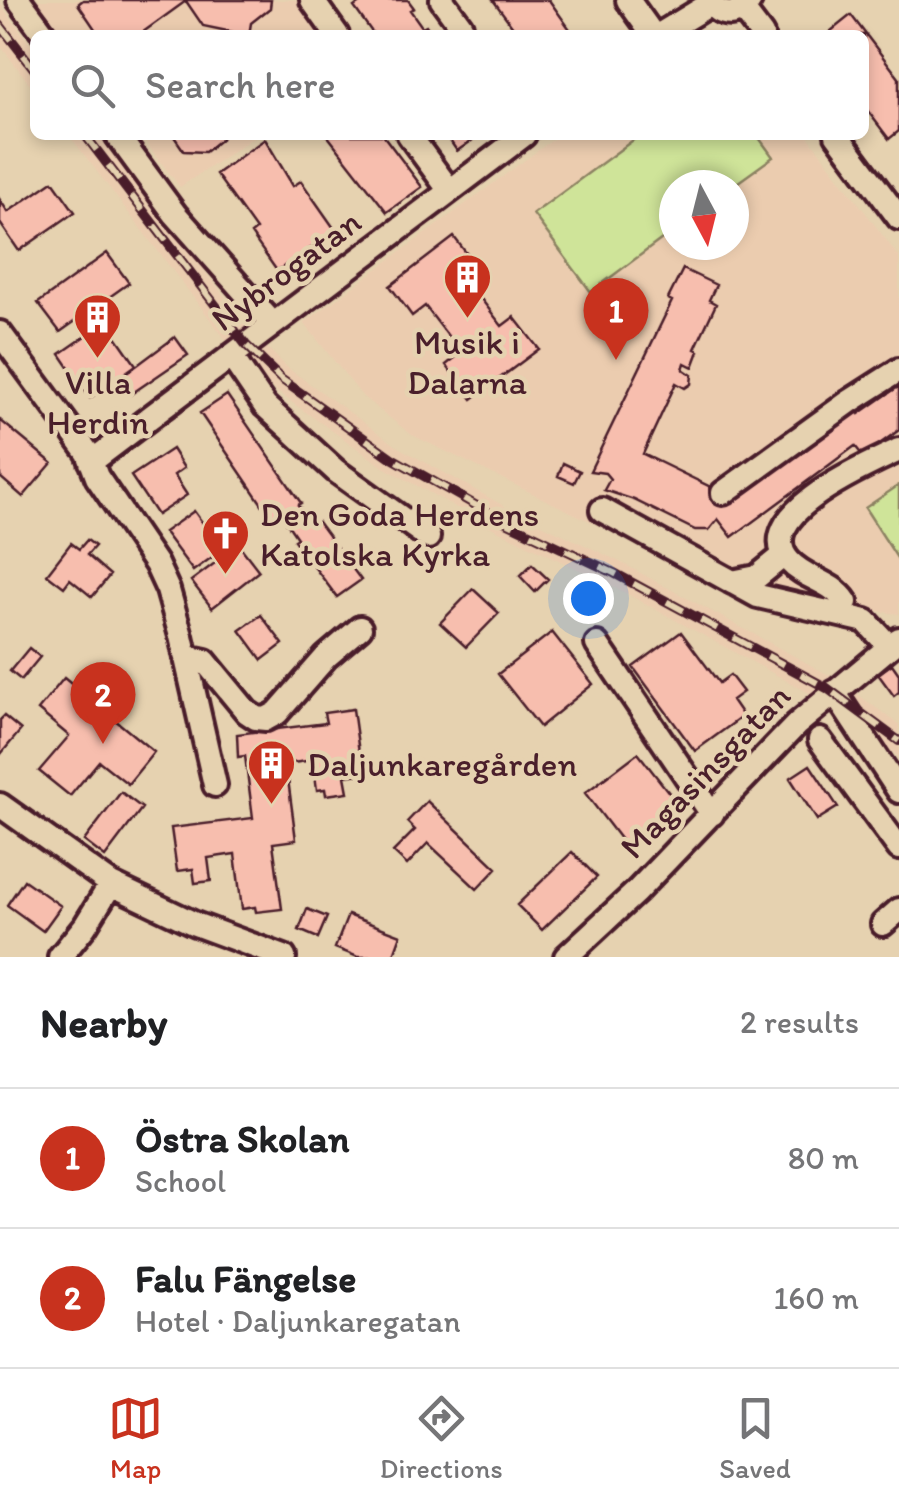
<!DOCTYPE html>
<html lang="en">
<head>
<meta charset="utf-8">
<style>
	:root { --surface:#fff; --page:#f2f2f2; --text:#202124; --muted:#757577; --line:#e0e0e0; --accent:#c8321e }
	body { margin:0; font-family:Itim,sans-serif; background:var(--page); color:var(--text) }
	.compass { position:absolute; left:659px; top:170px; width:90px; height:90px; border-radius:50%; background:var(--surface); box-shadow:0 5px 15px #0003; rotate:173deg }
	.you { position:absolute; left:588px; top:598px; width:35px; height:35px; margin:-25px; border:8px solid #fff; border-radius:50%; background:#1a73e8; box-shadow:0 0 0 15px #1a73e833 }
	.badge { display:grid; place-items:center; width:65px; height:65px; border-radius:50%; background:var(--accent); color:#fff; font-size:32px; font-weight:700 }
	.pin { position:absolute; translate:-50% -82px; filter:drop-shadow(0 2px 5px #0008) }
	.pin::after { content:''; position:absolute; top:52px; width:35px; height:30px; background:inherit; clip-path:polygon(0 0,100% 0,50% 100%) }
	.list { margin:0; padding:0; list-style:none }
	h2 { display:flex; justify-content:space-between; align-items:center; height:130px; margin:0; padding:0 40px; font-size:42px }
	h2 small { font-size:32px; font-weight:400; color:var(--muted) }
	.list li { display:grid; grid-template-columns:65px 1fr auto; gap:30px; align-items:center; box-sizing:border-box; height:140px; padding:0 40px; border-top:2px solid var(--line) }
	.list b { display:block; font-size:38px; white-space:nowrap }
	.list p { margin:0; font-size:32px; white-space:nowrap; color:var(--muted) }
	.list em { font-size:32px; font-style:normal; color:var(--muted) }
	.icon { flex:none; width:55px; height:55px; fill:none; stroke:currentColor; stroke-width:2; stroke-linecap:round; stroke-linejoin:round }
	.map { position:relative; flex:none; width:899px; height:957px; overflow:hidden }
	.search { position:absolute; background:var(--surface); box-shadow:0 5px 15px #0003; left:30px; right:30px; top:30px; height:110px; display:flex; align-items:center; gap:25px; box-sizing:border-box; padding:0 35px; border-radius:15px; color:var(--muted); font-size:38px }
	.sheet { height:410px; background:var(--surface) }
	nav { display:flex; justify-content:space-around; align-items:center; box-sizing:border-box; height:140px; border-top:2px solid var(--line); background:var(--surface); font-size:28px; color:var(--muted) }
	nav a { display:grid; justify-items:center; gap:5px }
	nav .on { color:var(--accent) }
	.map>svg:first-child { display:block }
	.built { fill:#ebccaf; fill-rule:evenodd }
	.green { fill:#cfe499; stroke:#8c8262; stroke-width:2.5 }
	.building { fill:#f7beae; stroke:#4a1f2b; stroke-width:2.5 }
	.lines { fill:none; stroke-linecap:round; stroke-linejoin:round }
	.minor-casing { stroke:#4a1f2b; stroke-width:30 }
	.minor { stroke:#e6d2b0; stroke-width:22 }
	.rail-casing { stroke:#4a1f2b; stroke-width:10 }
	.rail { stroke:#e6d2b0; stroke-width:6; stroke-dasharray:19; stroke-linecap:butt }
	.labels { text-anchor:middle; dominant-baseline:central; stroke-width:9; stroke-linejoin:round; paint-order:stroke }
	.street-label { font-size:35px; fill:#4a1f2b; stroke:#e6d2b0 }
	.poi-label { font-size:35px; fill:#4a1f2b; stroke:#e6d2b0 }
</style>
</head>
<body>
<div class="map">
<svg width="899" height="957" viewBox="0 0 899 957">
	<rect width="100%" height="100%" fill="#e6d2b0"/>
	<filter id="ink" filterUnits="userSpaceOnUse"><feTurbulence type="fractalNoise" baseFrequency=".01" numOctaves="2"/><feDisplacementMap in="SourceGraphic" scale="20" xChannelSelector="R" yChannelSelector="G"/><feConvolveMatrix kernelMatrix="1 2 1 2 8 2 1 2 1" color-interpolation-filters="sRGB"/></filter>
	<g filter="url(#ink)">
		<path class="built" d="M37,0H303L323,35H64Z
			M0,4L35,50V91L0,45Z
			M69,135H100L255,336L289,369L398,447L506,507L620,562L840,681L899,725V757L826,702L609,584L495,529L385,468L273,389L236,353Z
			M140,135H257L180,187Z
			M559,135H807L899,257V614L813,602L777,588L769,608L412,435L363,397L304,323ZM674,185H734V245H674Z"/>
		<path class="green" d="M640,135H757L773,157L734,185H674V230L591,292L533,214Z
			M899,485V561L865,508Z"/>
		<path class="building" d="M83,0H271L270,8L251,23L249,35H231L232,32L203,26L186,1L139,35H99L78,4Z
			M364,0H408L414,8L410,10L422,27L426,25L433,35H374L354,7Z
			M493,0H549L574,35H519Z
			M851,15L899,78V131L889,139L864,106V35H826Z
			M173,135H219L222,138L205,152L184,151Z
			M327,135H383L422,187L387,212Z
			M446,135H480L457,151Z
			M265,139L293,186L301,181L336,231L277,271L251,234L256,230L216,174Z
			M53,181L75,212L19,251L0,223V200L8,212Z
			M454,237L477,267L464,277L502,326L514,317L539,349L472,399L446,365L461,353L425,306L412,316L390,286Z
			M107,253L129,283L60,332L38,303Z
			M683,269L716,285L709,300L716,304L695,349L699,351L693,367L685,363L683,369L692,375L691,384L685,388L676,383L643,454L715,489L853,405L859,414L899,386V430L863,456L855,446L732,537L718,519L709,530H695L634,500L604,490L610,479L605,473L590,471L672,301L668,299Z
			M106,322L136,365L90,398L60,354Z
			M175,337L188,355L131,394L120,378Z
			M227,395L301,503L298,505L314,525L318,522L361,580L337,597L294,540L297,538L282,516L274,522L200,413Z
			M0,420L52,463L23,497L0,477Z
			M172,449L184,468L174,475L187,495L157,515L131,476Z
			M563,463L580,471L574,483L558,476Z
			M194,511L222,550L193,571L164,532Z
			M87,540L95,546L87,555L110,575L92,597L70,579L64,587L47,574L71,543L79,549Z
			M239,545L259,571L212,608L191,581Z
			M532,564L548,579L535,592L520,576Z
			M473,589L499,613L466,647L440,623Z
			M261,615L283,644L262,660L240,630Z
			M552,632L593,684L540,727L498,674Z
			M681,632L719,683L730,675L743,692L732,700L743,716L695,751L633,667Z
			M29,648L40,657L21,680L10,671Z
			M892,664L899,674V692L894,696L878,674Z
			M64,678L154,752L128,784L99,761L70,796L39,771L69,736L38,710Z
			M353,709L362,774L345,776L348,792L326,795L325,789L317,790L313,760L286,764L296,840L273,843L282,909L256,912L255,907L242,909L235,854L208,858L211,881L195,883L193,869L177,871L171,828L253,818L245,756L238,757L237,734L326,723L324,713Z
			M4,716L21,730L0,755V720Z
			M638,753L677,803L624,844L585,793Z
			M810,765L838,807L817,820L790,778Z
			M121,792L142,808L105,857L84,841Z
			M427,801L497,868L477,889L428,843L407,865L393,852L415,830L407,822Z
			M572,852L597,877L542,930L517,905Z
			M24,880L61,906L43,931L7,905Z
			M307,909L327,917L318,938L299,930Z
			M348,915L401,935L393,957H358L335,948Z"/>
		<g class="lines">
			<defs>
				<path id="minor" d="M19,0L45,35
					M312,0L337,35
					M442,0L461,26
					M628,0L653,35
					M708,0C719,18 739,19 750,0
					M743,10L762,35
					M659,35L710,4
					M117,135L175,214L273,324
					M409,135L450,191
					M837,135L899,218
					M0,333L88,453L97,477L156,564L168,590L181,636L215,785
					M231,356L265,406L336,471L428,537
					M91,462L524,135
					M723,493L849,402L899,370
					M602,510L758,596L866,621L889,646
					M732,582L757,577L784,555
					M846,602C832,581 805,579 789,561C748,515 872,463 899,450
					M597,644L712,814
					M186,657L205,661L247,712L256,718L266,719L277,713L326,657L360,628
					M834,692L899,791
					M820,740L899,848
					M0,805L111,884L195,924L284,957
					M883,924L899,910
					M60,957L85,926L111,884
					M566,957L636,892L797,724L899,639"/>
			</defs>
			<use href="#minor" class="minor-casing"/>
			<use href="#minor" class="minor"/>
			<defs>
				<path id="rail" d="M0,25L35,70
					M85,135L246,345L281,379L392,458L500,519L614,573L827,688L899,741"/>
			</defs>
			<use href="#rail" class="rail-casing"/>
			<use href="#rail" class="rail"/>
		</g>
	</g>
	<defs>
		<symbol id="building-pin" viewBox="-11 -11 22 30"><path d="M0 17L-7.5 6A9.5 9.5 0 1 1 7.5 6Z" fill="#c8321e" stroke="#e6d2b0"/><path d="M-4-6H4V6H1V3H-1V6H-4ZM-2.5-4.3h1.7v1.8h-1.7ZM.8-4.3h1.7v1.8H.8ZM-2.5-1h1.7V.8h-1.7ZM.8-1h1.7V.8H.8Z" fill="#fff"/></symbol>
		<symbol id="church-pin" viewBox="-11 -11 22 30"><path d="M0 17L-7.5 6A9.5 9.5 0 1 1 7.5 6Z" fill="#c8321e" stroke="#e6d2b0"/><path d="M-1.2-6h2.4v3.5h3.3v2.4h-3.3V6h-2.4V-.1h-3.3v-2.4h3.3Z" fill="#fff"/></symbol>
	</defs>
	<g fill-rule="evenodd">
		<use href="#building-pin" x="440" y="250" width="55" height="75"/>
		<use href="#building-pin" x="70" y="290" width="55" height="75"/>
		<use href="#church-pin" x="198" y="506" width="55" height="75"/>
		<use href="#building-pin" x="244" y="736" width="55" height="75"/>
	</g>
	<g class="labels">
		<g class="street-label">
			<text transform="translate(286 270) rotate(-37)">Nybrogatan</text>
			<text transform="translate(705 771) rotate(-46)">Magasinsgatan</text>
		</g>
		<g class="poi-label">
			<text x="467" y="342">Musik i<tspan x="467" dy="40">Dalarna</tspan></text>
			<text x="98" y="382">Villa<tspan x="98" dy="40">Herdin</tspan></text>
			<text x="260" y="514" text-anchor="start">Den Goda Herdens<tspan x="260" dy="40">Katolska Kyrka</tspan></text>
			<text x="307" y="764" text-anchor="start">Daljunkaregården</text>
		</g>
	</g>
</svg>
<svg class="compass" viewBox="-18 -18 36 36"><path d="M0-13l5 13h-10z" fill="#e53935"/><path d="M0 13l5-13h-10z" fill="#757577"/></svg>
<div class="you"></div>
<div class="pin badge" style="left:616px;top:360px">1</div>
<div class="pin badge" style="left:103px;top:744px">2</div>
<div class="search"><svg class="icon" aria-label="search" viewBox="0 0 24 24"><circle cx="10" cy="10" r="6"/><path d="M15 15l6 6"/></svg>Search here</div>
</div>
<section class="sheet">
<h2>Nearby<small>2 results</small></h2>
<ul class="list">
<li><span class="badge">1</span><div><b>Östra Skolan</b><p>School</p></div><em>80 m</em></li>
<li><span class="badge">2</span><div><b>Falu Fängelse</b><p>Hotel · Daljunkaregatan</p></div><em>160 m</em></li>
</ul>
</section>
<nav>
<a class="on"><svg class="icon" aria-label="map" viewBox="0 0 24 24"><path d="M3 6l6-2 6 2 6-2v14l-6 2-6-2-6 2zM9 4v14M15 6v14"/></svg>Map</a>
<a><svg class="icon" aria-label="directions" viewBox="0 0 24 24"><path d="M12 3l9 9-9 9-9-9zM9 14v-3h6M13 9l2 2-2 2"/></svg>Directions</a>
<a><svg class="icon" aria-label="saved" viewBox="0 0 24 24"><path d="M7 4h10v16l-5-4-5 4z"/></svg>Saved</a>
</nav>
</body>
</html>
